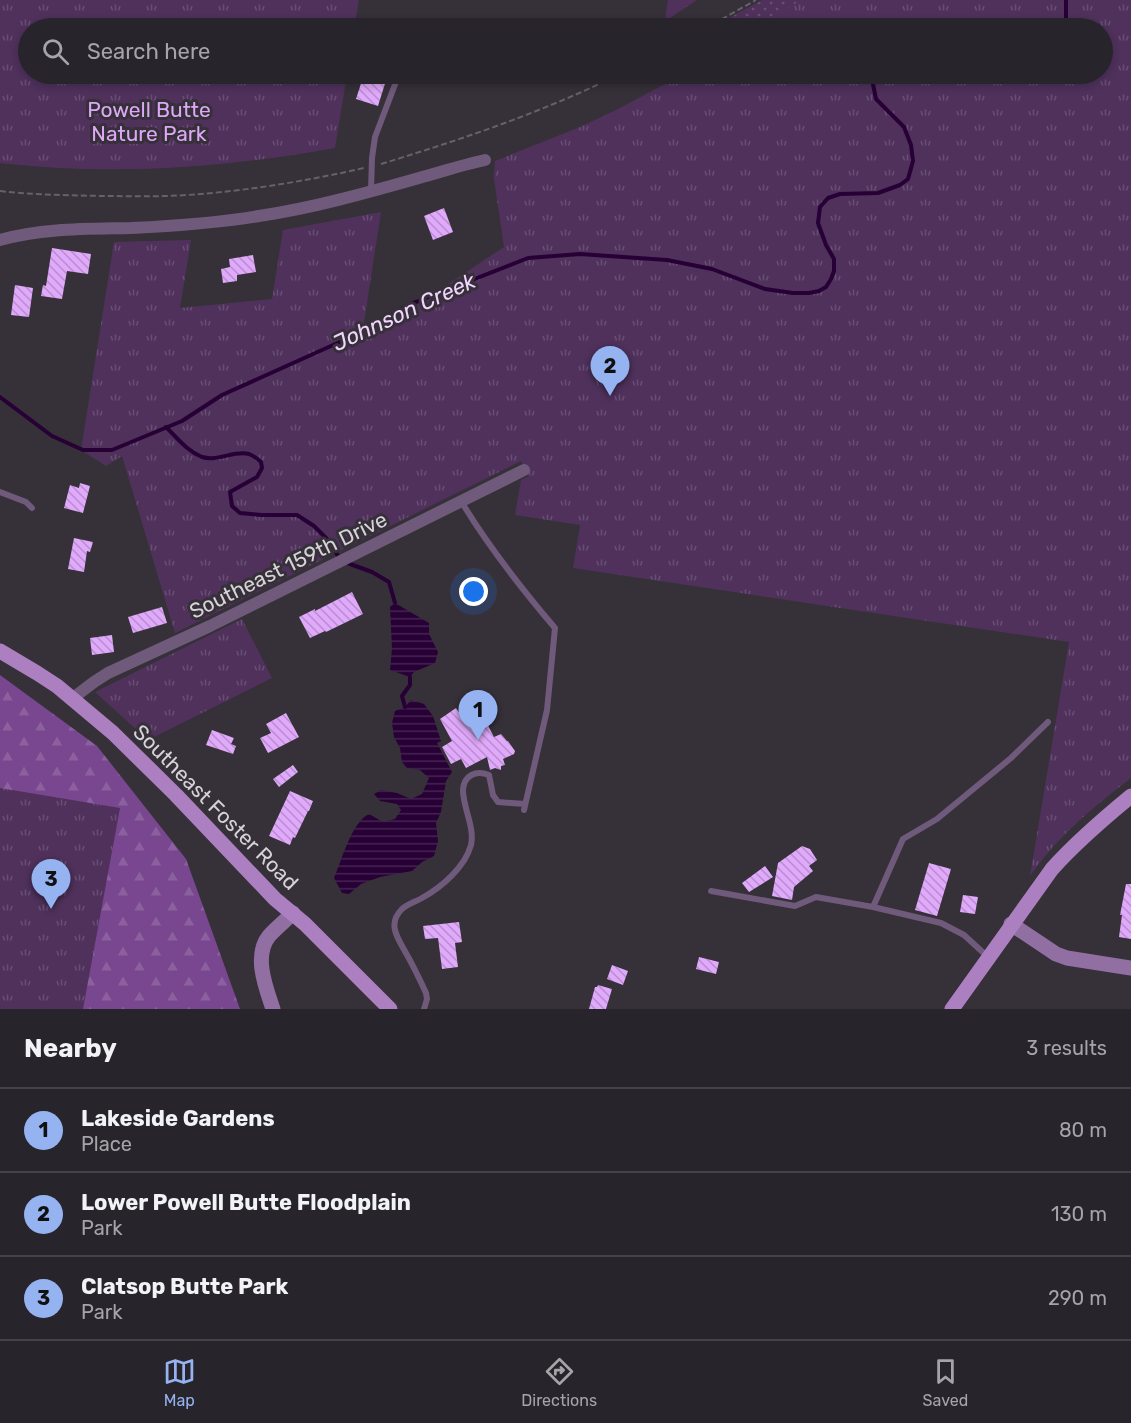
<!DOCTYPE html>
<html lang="en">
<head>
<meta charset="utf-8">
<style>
	:root { --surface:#28242b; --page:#302c33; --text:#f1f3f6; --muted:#a5a4a9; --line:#444147; --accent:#95b2f1 }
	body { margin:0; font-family:Rubik,sans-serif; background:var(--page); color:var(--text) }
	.you { position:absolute; left:474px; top:592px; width:21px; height:21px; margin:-15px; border:4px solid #fff; border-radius:50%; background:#1a73e8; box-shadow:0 0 0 9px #1a73e833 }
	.badge { display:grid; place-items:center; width:39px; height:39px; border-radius:50%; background:var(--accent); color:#111; font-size:20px; font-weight:700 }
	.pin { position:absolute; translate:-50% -50px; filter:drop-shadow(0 2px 3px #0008) }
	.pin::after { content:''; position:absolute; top:32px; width:21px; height:18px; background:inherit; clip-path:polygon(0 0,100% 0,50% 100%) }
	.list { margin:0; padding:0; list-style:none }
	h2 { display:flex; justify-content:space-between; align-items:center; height:78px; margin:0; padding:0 24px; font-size:26px }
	h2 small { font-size:20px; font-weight:400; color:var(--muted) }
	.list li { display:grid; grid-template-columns:39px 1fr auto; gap:18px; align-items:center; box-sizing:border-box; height:84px; padding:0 24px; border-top:2px solid var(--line) }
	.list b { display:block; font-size:22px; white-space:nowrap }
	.list p { margin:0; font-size:20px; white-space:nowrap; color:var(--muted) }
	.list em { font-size:20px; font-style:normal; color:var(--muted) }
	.icon { flex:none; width:33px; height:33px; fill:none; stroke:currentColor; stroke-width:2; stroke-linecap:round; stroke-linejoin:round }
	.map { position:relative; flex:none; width:1131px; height:1009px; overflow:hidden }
	.search { position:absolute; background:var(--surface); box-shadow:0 3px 9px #0003; left:18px; right:18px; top:18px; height:66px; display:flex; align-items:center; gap:15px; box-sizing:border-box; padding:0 21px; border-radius:33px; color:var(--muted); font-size:22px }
	.sheet { height:330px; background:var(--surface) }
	nav { display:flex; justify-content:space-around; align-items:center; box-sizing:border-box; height:84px; border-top:2px solid var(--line); background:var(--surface); font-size:16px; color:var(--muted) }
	nav a { display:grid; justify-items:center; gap:3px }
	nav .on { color:var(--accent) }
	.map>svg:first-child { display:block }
	.grass { fill:url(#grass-dots) }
	.forest { fill:url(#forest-firs) }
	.park { fill:url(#park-tufts) }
	.water { fill:url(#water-rules) }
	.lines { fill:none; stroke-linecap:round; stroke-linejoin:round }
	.stream { stroke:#270036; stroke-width:4 }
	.building { fill:url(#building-back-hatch) }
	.path { stroke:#666169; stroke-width:2; stroke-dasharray:6 3; stroke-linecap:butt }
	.lane { stroke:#705a7b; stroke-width:6 }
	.street { stroke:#705a7b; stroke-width:12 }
	.secondary { stroke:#926fa3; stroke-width:15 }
	.primary { stroke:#ac7fc1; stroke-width:15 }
	.labels { text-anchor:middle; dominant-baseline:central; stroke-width:6; stroke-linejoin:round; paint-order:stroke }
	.park-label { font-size:21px; fill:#dea7f8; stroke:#363039 }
	.street-label { font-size:21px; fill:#d6d2d8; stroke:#363039 }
	.water-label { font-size:22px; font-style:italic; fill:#f1d5fe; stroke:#363039 }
</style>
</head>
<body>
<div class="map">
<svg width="1131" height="1009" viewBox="0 0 1131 1009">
	<defs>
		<pattern id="grass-dots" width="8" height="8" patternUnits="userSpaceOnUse" patternTransform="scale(1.5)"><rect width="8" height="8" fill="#4f315c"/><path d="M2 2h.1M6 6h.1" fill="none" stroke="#684e73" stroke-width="1.8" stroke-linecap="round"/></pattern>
		<pattern id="forest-firs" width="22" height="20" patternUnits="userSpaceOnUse" patternTransform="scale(1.5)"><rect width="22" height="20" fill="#794690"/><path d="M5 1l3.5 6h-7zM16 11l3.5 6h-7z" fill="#8b609f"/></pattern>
		<pattern id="park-tufts" width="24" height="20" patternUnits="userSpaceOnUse" patternTransform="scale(1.5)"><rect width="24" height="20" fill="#4f315c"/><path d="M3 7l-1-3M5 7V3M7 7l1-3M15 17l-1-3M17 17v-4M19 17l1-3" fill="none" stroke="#684e73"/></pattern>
		<pattern id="water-rules" width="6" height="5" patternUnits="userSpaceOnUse" patternTransform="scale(1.5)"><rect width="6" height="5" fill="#270036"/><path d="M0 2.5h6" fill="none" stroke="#462452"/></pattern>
		<pattern id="building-back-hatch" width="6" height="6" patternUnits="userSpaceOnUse" patternTransform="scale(1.5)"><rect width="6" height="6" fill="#e0a9fb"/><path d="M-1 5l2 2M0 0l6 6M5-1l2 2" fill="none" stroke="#b88ecc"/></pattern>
	</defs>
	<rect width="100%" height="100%" fill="#363039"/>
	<path class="grass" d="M762,0H813L767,28H711Z"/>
	<path class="forest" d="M0,675L97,746L186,859L240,1009H0Z"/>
	<path class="park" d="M0,0H359L354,28H28V74H347L335,148C224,168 113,176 0,163Z
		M668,0H697L665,21Z
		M801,0H1131V778C1091,809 1060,834 1030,876L1069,642L573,568L580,525L515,515L521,480L529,476L521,461L175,633L122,456L106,466L81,450L114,242L191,240L180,308L272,299L283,230L381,212L361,342L504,247L494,179L495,161L580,127L618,109L684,74H1102V28H757Z
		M242,619L272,678L148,740L95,692Z
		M0,788L120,808L83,1009H0Z"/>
	<path class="water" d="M395,603L429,623V634L438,652L435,663L414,672L410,677L390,670L392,648L390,607Z
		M411,700L424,704L433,716L441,741L437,743L452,772L446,781L441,812L436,823L438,841L434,856L422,862L412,871L380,877L361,884L349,894L342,893L334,878C342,860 351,823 369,814L383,822L395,819L401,810L397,804L380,801L374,794L381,790L397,793L411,799L422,794L429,778L420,770L407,768L402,762L400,748L394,737L392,723L395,711L405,707Z"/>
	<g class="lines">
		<path class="stream" d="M1066,28V0
			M1006,74C1021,77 1032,77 1046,74
			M0,397L52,436L83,450H112L182,421L222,395L362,332L408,305L528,258L580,254L667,260L712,269L765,289L793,293H809L819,291L826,287L831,279L834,271V259L826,245L818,223L820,207L828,198L840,194L878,193L900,185L908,179L913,161L911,145L904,127L876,99L873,84L874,74
			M166,427C177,438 187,451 202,457C218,462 234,450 249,454C254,456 258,459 261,462L262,468L257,477L230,492L232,506L240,513L261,515H297L314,526L328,540L338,556L350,564L372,572L389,582L395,603
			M405,707L402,696L410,685V677"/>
	</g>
	<path class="building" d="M364,74H388L378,106L356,99Z
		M444,208L453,232L433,240L424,216Z
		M52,248L91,254L88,274L67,271L62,299L41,296L43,285L46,286Z
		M253,255L256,272L237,275V281L223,283L221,269L230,267L229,259Z
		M15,285L33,288L29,317L11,315Z
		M80,483L90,486L83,513L64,508L70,485L79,488Z
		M74,538L93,542L90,552L87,551L84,572L68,569Z
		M352,592L363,614L326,632L325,631L310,638L299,617L315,609V611Z
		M162,607L167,623L133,633L128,617Z
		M112,635L114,652L92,655L90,638Z
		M456,708L463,718L473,715L474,718L482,714L494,737L501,734L507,741H508L515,751L514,754L503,759L505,765L501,766V770L495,768L490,770L487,757L466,768L461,759L451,764L442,747L452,741L440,719Z
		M286,713L299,737L268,753L260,738L271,733L266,724Z
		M212,730L234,738L231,744L236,746L233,754L206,745Z
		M293,765L298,772L279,787L273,779Z
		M290,791L313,801L309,811H308L295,838L293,837L290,845L269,836Z
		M802,846L810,849L817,860L809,866L813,871L794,887L792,900L772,896L778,863Z
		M929,863L951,869L937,916L915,910Z
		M765,866L773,877L749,892L742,883Z
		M1126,884H1131V939L1119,937L1122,915H1120Z
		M963,895L978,897L975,914L960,912Z
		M459,922L462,942L455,943L458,967L442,969L438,938L425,939L423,926Z
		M699,957L719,962L716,974L696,969Z
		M612,965L628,971L623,985L607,979Z
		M598,985L612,989L606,1009H589L595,987H597Z"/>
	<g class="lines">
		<path class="path" d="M706,28L756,0
			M381,164C463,139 543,112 620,74
			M0,191C33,195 67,195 101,196C129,196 158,197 187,195C247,191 306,181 364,168"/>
		<path class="lane" d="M371,191L372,158L375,137L399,74
			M0,492L26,502L32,508
			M461,501C488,546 521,588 555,628L547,710L524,810
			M711,891L795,906L816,897L873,907L941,923L964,935L988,957
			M873,907L903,839L937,819L1011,758L1048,722
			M424,1009L427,999L426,993C420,980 414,967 407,955C403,947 397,939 395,930C393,922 396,915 402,909C408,904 415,902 422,898C442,887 465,867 471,845C475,827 463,808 463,790C464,775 476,770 489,775L493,795L498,802L525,804"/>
		<path class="street" d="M0,240C43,228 87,229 131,228C174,226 217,223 259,216C313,208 366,193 419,178C441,172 462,165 485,160
			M73,698L94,682L108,673L210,626L524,470"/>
		<path class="secondary" d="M1011,924L1056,954L1067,958L1131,968
			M273,1009C266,988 253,956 269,936C276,928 285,921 293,913"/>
		<path class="primary" d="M0,651L37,673L57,686L113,733L176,795L275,899L305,924L390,1009
			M952,1009L1052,869C1076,842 1103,819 1131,796"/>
	</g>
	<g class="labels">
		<g class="park-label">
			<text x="149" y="109">Powell Butte<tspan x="149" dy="24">Nature Park</tspan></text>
		</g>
		<g class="street-label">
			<text transform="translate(288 565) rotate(-26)">Southeast 159th Drive</text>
			<text transform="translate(216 807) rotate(45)">Southeast Foster Road</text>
		</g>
		<g class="water-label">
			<text transform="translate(404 312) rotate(-25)">Johnson Creek</text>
		</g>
	</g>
</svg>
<div class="you"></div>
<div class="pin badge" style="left:478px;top:740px">1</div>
<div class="pin badge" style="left:610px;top:396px">2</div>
<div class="pin badge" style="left:51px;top:909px">3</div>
<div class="search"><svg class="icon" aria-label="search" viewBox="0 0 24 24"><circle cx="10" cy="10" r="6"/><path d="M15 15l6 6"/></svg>Search here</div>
</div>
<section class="sheet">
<h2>Nearby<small>3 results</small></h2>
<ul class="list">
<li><span class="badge">1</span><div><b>Lakeside Gardens</b><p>Place</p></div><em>80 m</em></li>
<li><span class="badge">2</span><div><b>Lower Powell Butte Floodplain</b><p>Park</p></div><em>130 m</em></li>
<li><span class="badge">3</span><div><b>Clatsop Butte Park</b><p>Park</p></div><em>290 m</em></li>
</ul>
</section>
<nav>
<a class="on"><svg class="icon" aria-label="map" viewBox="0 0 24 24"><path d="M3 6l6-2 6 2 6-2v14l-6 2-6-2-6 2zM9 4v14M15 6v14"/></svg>Map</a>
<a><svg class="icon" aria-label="directions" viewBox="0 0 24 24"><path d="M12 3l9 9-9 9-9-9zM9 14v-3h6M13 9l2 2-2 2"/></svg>Directions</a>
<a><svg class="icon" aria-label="saved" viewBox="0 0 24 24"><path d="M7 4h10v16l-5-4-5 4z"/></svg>Saved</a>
</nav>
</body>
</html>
